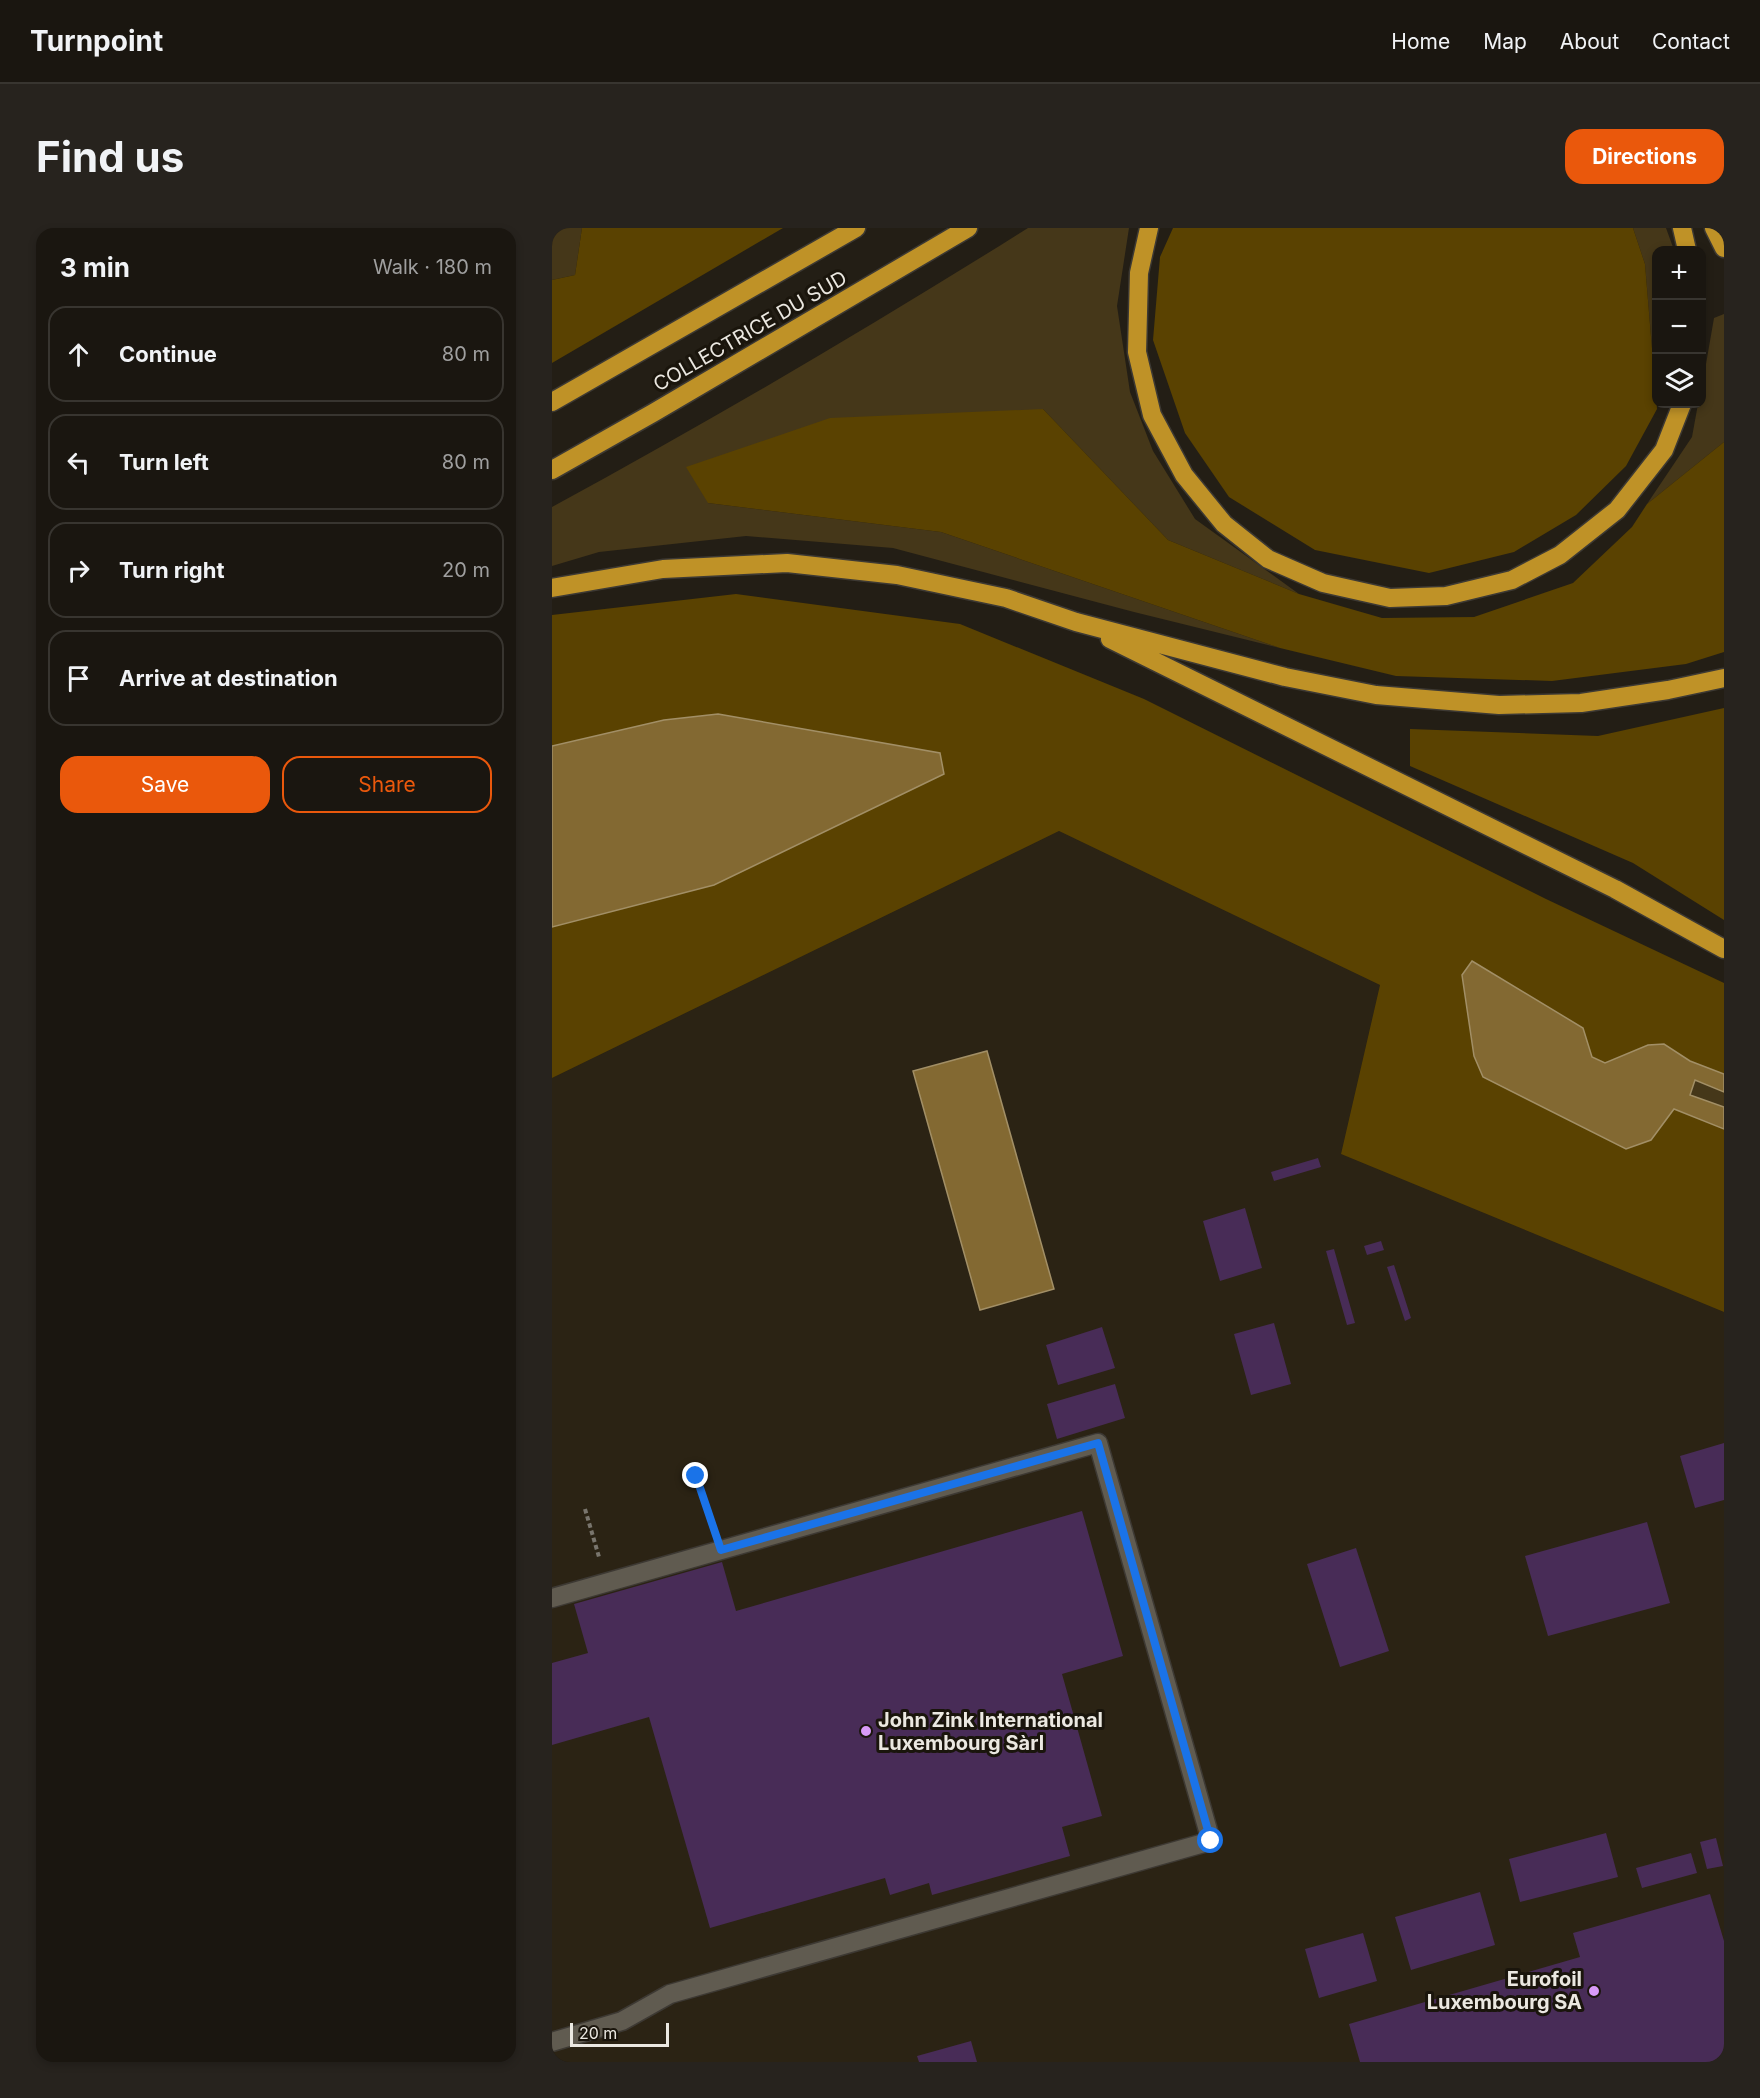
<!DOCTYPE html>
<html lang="en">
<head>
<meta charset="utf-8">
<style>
	:root { --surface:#1a1610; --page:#27231e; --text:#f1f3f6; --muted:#9f9f9f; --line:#383530; --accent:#ea580c }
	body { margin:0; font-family:Inter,sans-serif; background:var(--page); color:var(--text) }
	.controls { position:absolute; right:18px; top:18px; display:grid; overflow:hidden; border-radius:12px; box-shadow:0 3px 9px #0003 }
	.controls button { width:54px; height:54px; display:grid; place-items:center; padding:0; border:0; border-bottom:2px solid var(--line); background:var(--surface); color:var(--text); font:30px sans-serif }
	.scale { position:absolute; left:18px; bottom:15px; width:99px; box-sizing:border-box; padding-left:6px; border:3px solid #ebe8e1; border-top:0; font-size:16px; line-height:21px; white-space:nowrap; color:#ebe8e1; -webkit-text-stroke:4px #1a150c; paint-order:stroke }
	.stop { position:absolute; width:18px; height:18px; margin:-14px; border:4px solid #1a73e8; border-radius:50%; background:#fff }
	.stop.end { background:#1a73e8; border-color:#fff; box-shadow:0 2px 6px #0008 }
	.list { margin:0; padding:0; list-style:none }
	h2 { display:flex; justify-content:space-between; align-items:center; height:78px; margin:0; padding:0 24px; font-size:26px }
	h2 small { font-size:20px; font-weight:400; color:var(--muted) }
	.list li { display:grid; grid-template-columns:39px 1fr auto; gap:18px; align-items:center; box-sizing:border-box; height:96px; margin:0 12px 12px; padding:0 12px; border:2px solid var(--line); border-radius:18px }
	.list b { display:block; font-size:22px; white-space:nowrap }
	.list em { font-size:20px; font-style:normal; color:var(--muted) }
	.actions { display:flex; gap:12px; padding:18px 24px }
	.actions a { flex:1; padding:14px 0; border:2px solid var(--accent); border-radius:18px; text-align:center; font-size:21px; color:var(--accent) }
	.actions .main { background:var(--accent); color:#fff }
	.icon { flex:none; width:33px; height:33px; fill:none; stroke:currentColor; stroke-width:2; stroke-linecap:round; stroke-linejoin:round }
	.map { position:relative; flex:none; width:1172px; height:1834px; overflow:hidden; border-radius:18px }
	header { display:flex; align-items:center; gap:36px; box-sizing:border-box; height:84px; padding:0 30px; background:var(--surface); border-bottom:2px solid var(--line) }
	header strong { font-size:28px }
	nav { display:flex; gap:33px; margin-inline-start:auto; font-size:21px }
	.intro { display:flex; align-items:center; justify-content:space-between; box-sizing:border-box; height:144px; padding:0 36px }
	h1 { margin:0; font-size:42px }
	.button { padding:15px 27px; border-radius:18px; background:var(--accent); color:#fff; font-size:21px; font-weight:700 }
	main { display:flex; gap:36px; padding:0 36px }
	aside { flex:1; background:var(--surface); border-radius:18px; box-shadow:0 3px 9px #0003 }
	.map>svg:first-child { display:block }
	.built { fill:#2b2314 }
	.green { fill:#453719 }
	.forest { fill:#5a4201 }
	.water { fill:#836932; stroke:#a28f66; stroke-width:1.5 }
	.building { fill:#482c57 }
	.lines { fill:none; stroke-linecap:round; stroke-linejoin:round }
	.lane-casing { stroke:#3d3933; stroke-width:21 }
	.highway-casing { stroke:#3d3933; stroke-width:21 }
	.path { stroke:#79756d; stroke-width:4; stroke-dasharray:4.5 3; stroke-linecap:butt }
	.lane { stroke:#605b50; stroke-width:18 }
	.highway { stroke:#bf9227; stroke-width:18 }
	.route { stroke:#1a73e8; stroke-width:8 }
	.poi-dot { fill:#d89af8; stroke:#1a150c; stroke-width:2 }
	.labels { text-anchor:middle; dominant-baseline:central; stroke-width:6; stroke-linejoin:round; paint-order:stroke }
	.street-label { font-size:20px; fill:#ebe8e1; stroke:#1a150c }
	.poi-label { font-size:20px; font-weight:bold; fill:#ebe8e1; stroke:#1a150c; text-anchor:start }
</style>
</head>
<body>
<header>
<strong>Turnpoint</strong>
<nav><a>Home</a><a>Map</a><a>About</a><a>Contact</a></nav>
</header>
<div class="intro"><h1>Find us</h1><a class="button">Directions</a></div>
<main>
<aside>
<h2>3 min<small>Walk · 180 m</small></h2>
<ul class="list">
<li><svg class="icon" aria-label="ahead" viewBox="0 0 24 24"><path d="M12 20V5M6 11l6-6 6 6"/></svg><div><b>Continue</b></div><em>80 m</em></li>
<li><svg class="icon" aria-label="left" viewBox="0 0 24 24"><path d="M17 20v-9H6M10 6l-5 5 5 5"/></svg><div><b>Turn left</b></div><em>80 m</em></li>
<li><svg class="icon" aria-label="right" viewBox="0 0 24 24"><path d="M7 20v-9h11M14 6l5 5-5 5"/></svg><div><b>Turn right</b></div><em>20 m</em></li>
<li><svg class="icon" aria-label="arrive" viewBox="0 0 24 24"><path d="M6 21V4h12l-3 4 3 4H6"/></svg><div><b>Arrive at destination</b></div></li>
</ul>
<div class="actions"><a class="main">Save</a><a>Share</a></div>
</aside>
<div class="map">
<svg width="1172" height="1834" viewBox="0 0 1172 1834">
	<rect width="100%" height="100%" fill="#231e15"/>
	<path class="built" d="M507,603L828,757L789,926L1172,1084V1834H0V850Z"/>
	<path class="green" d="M5,0H30L23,47L0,52V3Z
		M476,0H577L565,78L578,164L601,223L643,291L747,366L616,312L491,181L156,275L389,304L728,420L582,384L341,320L194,308L47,324L0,338V279C162,191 320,98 476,0Z
		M1081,0H1114L1122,22H1104L1105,181L1093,36Z
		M1172,86V214L1095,276L1140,209L1146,176H1150V159L1162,90Z
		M1143,852L1172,864V879L1138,868Z"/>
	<path class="forest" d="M30,0H231L0,135V52L23,47Z
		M621,0H1081L1093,36L1105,181L1074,238L1024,287L962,324L877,345L763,322L677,269L633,205L601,112L608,29Z
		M491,181L616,312L747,366L830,390L922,389L1021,355L1080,299L1095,276L1172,214V424L1134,436L1000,453L844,448L728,420L389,304L156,275L134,239L278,190Z
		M184,366L408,396L592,471L994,671L1172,755V846L1138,833L1112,816L1096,817L1053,835L1040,829L921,733L1099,912L1122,881L1172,901V1084L789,926L828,757L507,603L0,850V699L162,657L166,486L112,492L0,518V387Z
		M1172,480V692L1081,635L858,538V501L1046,508Z"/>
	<path class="water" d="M166,486L388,525L392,546L162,657L0,699V518L112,492Z
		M920,733L1031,800L1040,829L1053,835L1096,817L1112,816L1138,833L1172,846V864L1143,852L1138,867L1172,879V901L1122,881L1099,912L1074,921L931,849L922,828L910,747Z
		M435,823L502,1061L428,1082L361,843Z"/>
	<path class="building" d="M766,930L769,939L722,953L719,944Z
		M693,980L710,1040L668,1053L651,993Z
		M829,1013L832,1022L815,1027L812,1018Z
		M782,1021L803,1095L795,1097L774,1023Z
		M842,1037L859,1090L853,1093L835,1039Z
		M722,1095L739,1156L699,1167L682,1106Z
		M550,1099L563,1140L506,1157L494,1117Z
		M563,1156L573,1190L505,1211L495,1176Z
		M1172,1215V1272L1143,1280L1128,1228Z
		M530,1283L571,1428L510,1446L550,1588L510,1599L518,1628L380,1667L377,1655L338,1667L333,1650L158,1700L97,1489L0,1517V1435L36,1425L22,1376L170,1334L184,1383Z
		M1095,1294L1118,1375L996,1408L973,1328Z
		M804,1320L837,1423L788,1439L755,1336Z
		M1054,1605L1066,1649L968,1674L957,1631Z
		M1164,1610L1171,1638L1155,1641L1148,1614Z
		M1139,1625L1145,1645L1090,1660L1084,1640Z
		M928,1664L943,1717L859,1742L843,1689Z
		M1158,1666L1172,1713V1834H808L797,1796L1028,1729L1021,1705Z
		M811,1705L825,1753L767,1770L753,1721Z
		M419,1813L425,1834H367L365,1828Z"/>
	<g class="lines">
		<defs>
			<path id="lane" d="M0,1370L546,1215L659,1613L118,1766L70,1793L0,1814"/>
			<path id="highway" d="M597,0L587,45L585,124L600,187L632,247L672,296L716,331L771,355L838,370L894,368L960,352L1008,327L1065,282L1112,222L1130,176
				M1130,0L1135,22
				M1162,0L1172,20
				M0,174L304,0
				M0,242L101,185L416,0
				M0,360L111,341L235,335L345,347L454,370L524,394L733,449L824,467L947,477L1029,475L1116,462L1172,450
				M558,411L1063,661L1172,721"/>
		</defs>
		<use href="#lane" class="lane-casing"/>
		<use href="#highway" class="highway-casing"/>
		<path class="path" d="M144,1248L161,1299
			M33,1281L47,1329"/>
		<use href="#lane" class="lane"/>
		<use href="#highway" class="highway"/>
	</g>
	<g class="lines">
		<path class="route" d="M144,1248L169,1322L546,1215L659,1613"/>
	</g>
	<g class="poi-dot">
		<circle cx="314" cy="1503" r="6"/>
		<circle cx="1042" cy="1763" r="6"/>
	</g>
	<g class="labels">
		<g class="street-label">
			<text transform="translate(198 103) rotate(-30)">COLLECTRICE DU SUD</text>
		</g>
		<g class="poi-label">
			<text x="326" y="1492">John Zink International<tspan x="326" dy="23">Luxembourg Sàrl</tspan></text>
			<text x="1030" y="1751" text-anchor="end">Eurofoil<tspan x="1030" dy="23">Luxembourg SA</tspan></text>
		</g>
	</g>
</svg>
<div class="controls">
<button>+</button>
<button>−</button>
<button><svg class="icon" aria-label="layers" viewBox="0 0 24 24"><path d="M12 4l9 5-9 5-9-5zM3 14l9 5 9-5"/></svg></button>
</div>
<div class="scale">20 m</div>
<div class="stop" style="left:659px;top:1613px"></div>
<div class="stop end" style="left:144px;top:1248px"></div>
</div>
</main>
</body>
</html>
